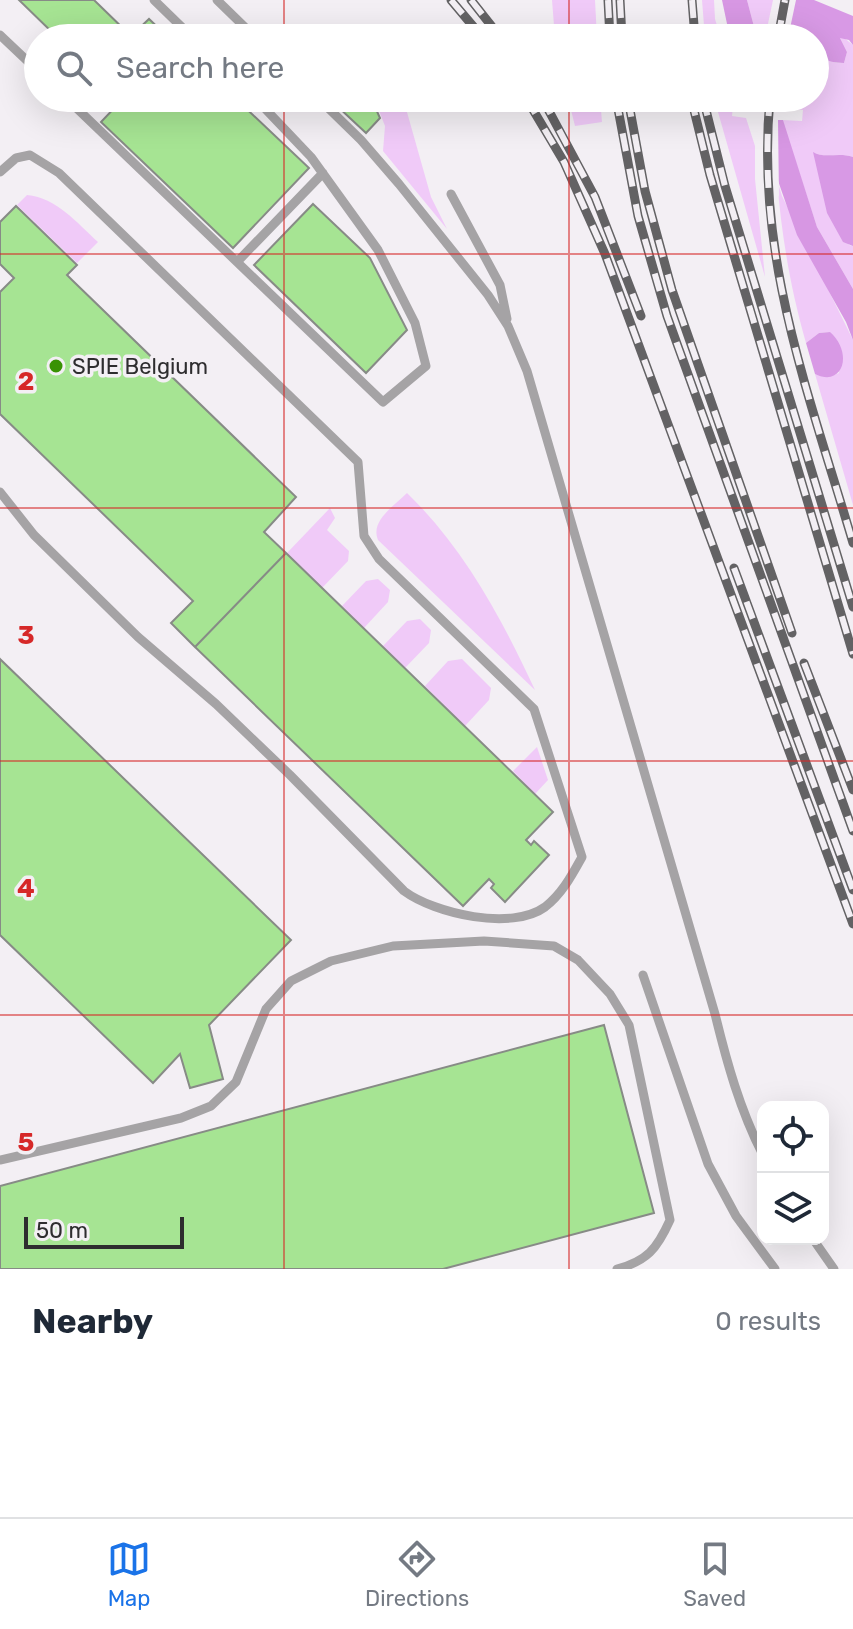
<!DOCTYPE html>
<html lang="en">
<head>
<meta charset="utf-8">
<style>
	:root { --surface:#fff; --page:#f2f2f3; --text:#1f2937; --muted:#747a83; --line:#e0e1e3; --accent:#1a73e8 }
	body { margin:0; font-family:Rubik,sans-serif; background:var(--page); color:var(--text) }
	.controls { position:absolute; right:24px; bottom:24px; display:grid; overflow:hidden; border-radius:16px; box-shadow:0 8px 32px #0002 }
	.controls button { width:72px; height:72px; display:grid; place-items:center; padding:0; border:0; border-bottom:2px solid var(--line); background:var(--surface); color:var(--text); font:40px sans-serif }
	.scale { position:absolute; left:24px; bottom:20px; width:160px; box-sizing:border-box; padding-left:8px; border:4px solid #2e2d2f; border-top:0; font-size:22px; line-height:28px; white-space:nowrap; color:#2e2d2f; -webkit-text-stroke:6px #f3eff4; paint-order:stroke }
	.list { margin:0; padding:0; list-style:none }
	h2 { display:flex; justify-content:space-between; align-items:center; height:104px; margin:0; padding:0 32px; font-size:34px }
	h2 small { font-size:26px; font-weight:400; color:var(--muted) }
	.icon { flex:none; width:44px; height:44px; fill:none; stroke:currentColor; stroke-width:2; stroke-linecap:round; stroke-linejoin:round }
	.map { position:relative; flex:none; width:853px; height:1269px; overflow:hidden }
	.search { position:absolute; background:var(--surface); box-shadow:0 8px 32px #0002; left:24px; right:24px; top:24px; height:88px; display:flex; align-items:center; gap:20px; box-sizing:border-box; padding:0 28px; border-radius:44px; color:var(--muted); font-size:30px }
	.sheet { height:248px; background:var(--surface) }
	nav { display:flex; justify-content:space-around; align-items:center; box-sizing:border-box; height:112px; border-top:2px solid var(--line); background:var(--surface); font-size:22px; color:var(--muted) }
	nav a { display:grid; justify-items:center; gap:4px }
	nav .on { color:var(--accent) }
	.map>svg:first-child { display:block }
	.green { fill:#f0caf8 }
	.forest { fill:#d899e5 }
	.water { fill:#d797e3 }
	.pier { fill:#f3eff4 }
	.building { fill:#a6e493; stroke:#878b86; stroke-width:2 }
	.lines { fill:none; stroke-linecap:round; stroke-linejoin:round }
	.lane { stroke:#a5a3a5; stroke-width:9 }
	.rail-casing { stroke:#636264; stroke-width:9 }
	.rail { stroke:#f3eff4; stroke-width:6; stroke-dasharray:18; stroke-linecap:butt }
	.grid { fill:none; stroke:#d62828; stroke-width:2; stroke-opacity:0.55 }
	.poi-dot { fill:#399204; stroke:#f3eff4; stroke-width:3 }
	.labels { text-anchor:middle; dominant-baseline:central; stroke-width:7; stroke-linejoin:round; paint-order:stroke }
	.poi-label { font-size:22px; fill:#2e2d2f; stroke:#f3eff4; text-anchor:start }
	.grid-label { font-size:26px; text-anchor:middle; font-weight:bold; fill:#d62828; stroke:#f3eff4; stroke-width:7; stroke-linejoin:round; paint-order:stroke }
</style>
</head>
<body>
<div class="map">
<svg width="853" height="1269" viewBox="0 0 853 1269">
	<rect width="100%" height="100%" fill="#f3eff4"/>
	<path class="green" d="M552,0H595L597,38H555Z
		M702,0H714L715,19L721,38H705Z
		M747,0H773L765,38H757Z
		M843,37L853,45V157C839,153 825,158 814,153L849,245L853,246V289L817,227L782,120L802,121L803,110L789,108L788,98H815V53L836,63H844L847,52L840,38Z
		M374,98H403L431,197L447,229L383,151L385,126Z
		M568,98H600L602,122L575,126Z
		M714,98H740L742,105H733L732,116L746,118L755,146V179L765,277Z
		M777,180L782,196L853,340V505L815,374C824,378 830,377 839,373L830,332L819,333L806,343C790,286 782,238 777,180Z
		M27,195C57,198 76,222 98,242L77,263L17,205Z
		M407,493C464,548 502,619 535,690L378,540C370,521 394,506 407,493Z
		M330,508L335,518L327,530L349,551L348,561L322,588L287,553Z
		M378,579L390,590L388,602L364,628L342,606L366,581Z
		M420,619L431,630L429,643L405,668L383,646L407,621Z
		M462,659L491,688L489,700L465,726L425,686L448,661Z
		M537,747L548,780L535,794L513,771Z"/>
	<path class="forest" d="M796,0H814L853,16V45L849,40L840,38L847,52L844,63C833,63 823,60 815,53V38H805L797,28L794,38H788Z
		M813,152C824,159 839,152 853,157V246L843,242L827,213Z
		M830,332C853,352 844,388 815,374L806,343L819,333Z"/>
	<path class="water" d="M722,0H747L757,38H730Z
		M749,98H776L817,227L853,289V340L846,322L797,235Z"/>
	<path class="pier" d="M757,98H780L779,107L783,108L787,120H778L779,198L755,126V119L752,118L747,106H756Z"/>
	<path class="building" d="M19,0H94L131,36L149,19L169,38H58Z
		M119,98H235L309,168L233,248L101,122L122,100Z
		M344,98H371L380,118L366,133L337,106Z
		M313,204L370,258L407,330L366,373L254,265Z
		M16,206L77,265L67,275L72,280L296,497L264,532L286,553L195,647L171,623L193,601L0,414V292L14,278L0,264V222Z
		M286,553L553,812L526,840L531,845L534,841L549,855L505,902L491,888L494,884L489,879L463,906L195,647Z
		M0,659L291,940L209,1025L223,1079L190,1088L180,1054L153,1083L0,935Z
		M604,1025L654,1213L443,1269H0V1186Z"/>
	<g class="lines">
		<path class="lane" d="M154,0L193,38
			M217,0L256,38
			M0,35L38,71
			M66,98L383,402L426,366L415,323L378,250L311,157L255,98
			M318,98L361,140L399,184L488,295L508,326L527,371L715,1014C727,1063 740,1110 763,1155
			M0,172L16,158L30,155L59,173L358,462L364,536L379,559L534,709L582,857C572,875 562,894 545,907C512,931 435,914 404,891L290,775L216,704L138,637L34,535L0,492
			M451,194L500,285L507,319
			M237,262L323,173
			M643,975L708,1164L736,1216L775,1269
			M0,1160L181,1118L211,1106L236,1082L266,1009L291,981L331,961L393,946L484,941L554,946L578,960L610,994L629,1025L670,1220C657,1249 647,1261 617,1269
			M813,1239L834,1269"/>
		<defs>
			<path id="rail" d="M451,0L483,38
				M471,0L501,38
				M608,0L610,38
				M620,0L622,38
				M692,0L695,38
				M778,38L785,0
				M526,98L564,162L605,254L853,924
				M542,98L595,197L641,316
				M616,98L638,216L667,316L853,831
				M691,98L710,175L853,654
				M703,98L725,186L853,607
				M770,98C755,257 809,394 853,543
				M628,99L645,191L672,290L792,633
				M734,568L853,890
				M804,663L853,790"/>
		</defs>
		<use href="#rail" class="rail-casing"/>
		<use href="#rail" class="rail"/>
	</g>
	<path class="grid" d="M284,0V38M569,0V38M284,98V1269M569,98V1269M0,254H853M0,508H853M0,761H853M0,1015H853"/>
	<circle class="poi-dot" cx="56" cy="366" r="8"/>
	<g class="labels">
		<g class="poi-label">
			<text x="72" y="366">SPIE Belgium</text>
		</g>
	</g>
	<g class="grid-label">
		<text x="26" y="390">2</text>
		<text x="26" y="644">3</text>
		<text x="26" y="897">4</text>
		<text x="26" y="1151">5</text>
	</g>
</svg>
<div class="controls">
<button><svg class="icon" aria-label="locate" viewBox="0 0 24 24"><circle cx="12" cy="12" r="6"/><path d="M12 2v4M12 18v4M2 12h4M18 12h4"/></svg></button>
<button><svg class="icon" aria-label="layers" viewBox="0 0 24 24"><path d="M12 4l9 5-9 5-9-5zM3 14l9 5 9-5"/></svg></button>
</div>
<div class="scale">50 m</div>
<div class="search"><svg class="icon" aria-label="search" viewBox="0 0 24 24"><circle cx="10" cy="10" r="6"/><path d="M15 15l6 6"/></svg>Search here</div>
</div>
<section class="sheet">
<h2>Nearby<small>0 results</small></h2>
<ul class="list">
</ul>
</section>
<nav>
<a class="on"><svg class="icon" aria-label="map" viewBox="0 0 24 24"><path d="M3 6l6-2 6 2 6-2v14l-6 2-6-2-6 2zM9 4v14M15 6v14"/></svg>Map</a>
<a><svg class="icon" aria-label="directions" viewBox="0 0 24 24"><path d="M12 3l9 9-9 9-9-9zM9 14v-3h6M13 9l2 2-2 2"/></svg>Directions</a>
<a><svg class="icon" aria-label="saved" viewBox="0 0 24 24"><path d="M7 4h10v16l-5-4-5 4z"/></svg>Saved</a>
</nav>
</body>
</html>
